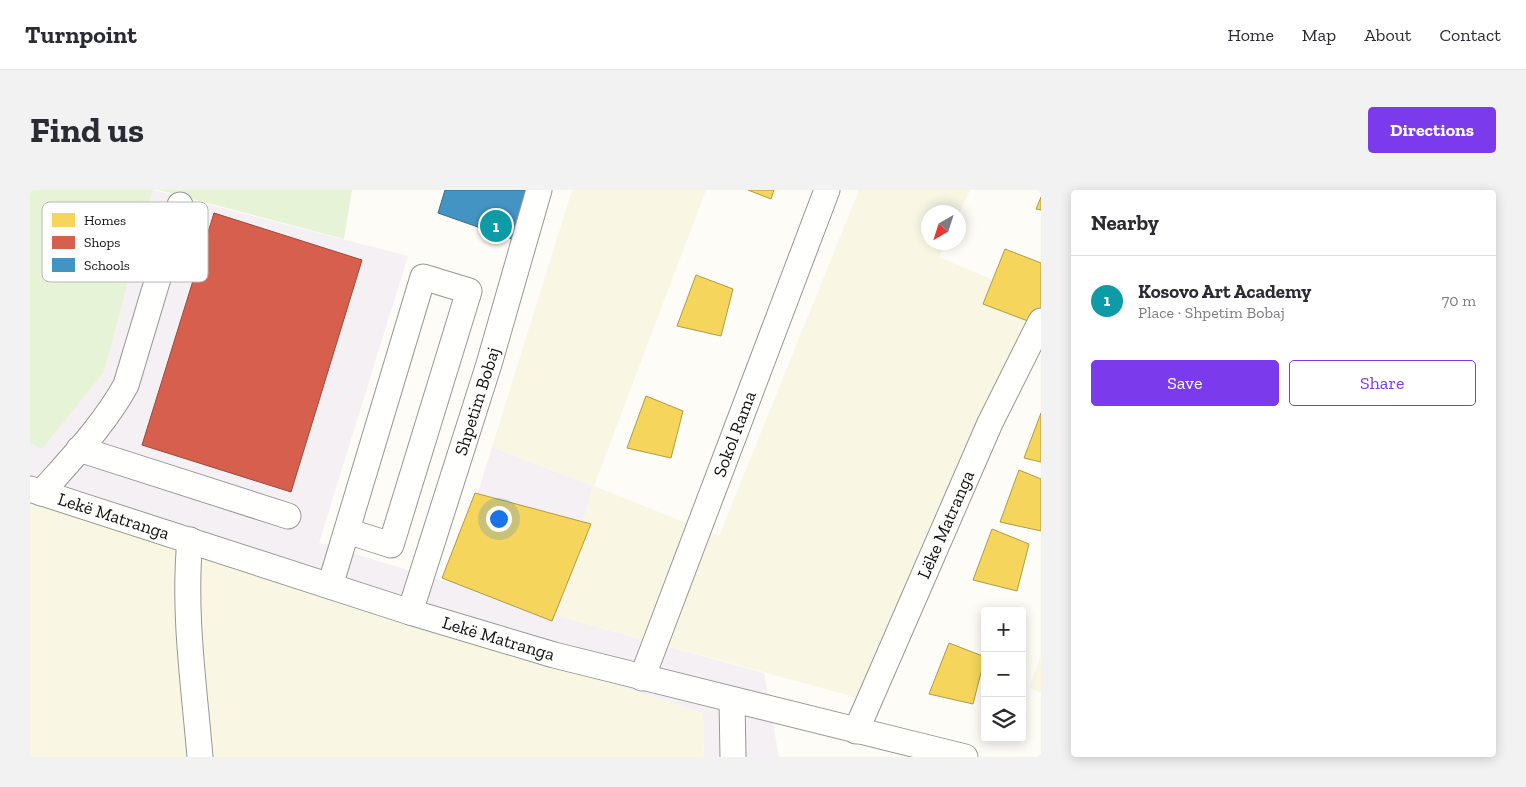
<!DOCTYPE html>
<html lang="en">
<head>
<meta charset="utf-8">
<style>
	:root { --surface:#fff; --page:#f2f2f3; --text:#2b2b33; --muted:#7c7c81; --line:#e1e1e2; --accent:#7c3aed }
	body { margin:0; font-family:"Zilla Slab",serif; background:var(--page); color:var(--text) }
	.controls { position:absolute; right:15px; bottom:15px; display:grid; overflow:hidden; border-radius:5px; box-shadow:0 2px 12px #0003 }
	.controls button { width:45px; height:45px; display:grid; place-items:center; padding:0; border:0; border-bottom:1px solid var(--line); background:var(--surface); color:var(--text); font:25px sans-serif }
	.compass { position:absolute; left:891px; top:15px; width:45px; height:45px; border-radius:50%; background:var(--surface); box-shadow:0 2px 12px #0003; rotate:219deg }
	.you { position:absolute; left:468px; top:328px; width:18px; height:18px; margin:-12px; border:4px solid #fff; border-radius:50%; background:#1a73e8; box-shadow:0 0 0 8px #1a73e833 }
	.badge { display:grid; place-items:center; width:32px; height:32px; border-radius:50%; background:var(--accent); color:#fff; font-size:16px; font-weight:700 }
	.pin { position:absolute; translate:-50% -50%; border:2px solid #fff; box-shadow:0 1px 5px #0006 }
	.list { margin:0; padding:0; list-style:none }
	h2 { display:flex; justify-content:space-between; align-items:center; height:65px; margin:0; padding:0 20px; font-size:21px }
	h2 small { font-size:16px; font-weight:400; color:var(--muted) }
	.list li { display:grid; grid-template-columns:32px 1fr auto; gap:15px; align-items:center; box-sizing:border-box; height:90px; padding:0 20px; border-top:1px solid var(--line) }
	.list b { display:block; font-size:19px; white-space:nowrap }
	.list p { margin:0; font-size:16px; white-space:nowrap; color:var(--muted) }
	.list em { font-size:16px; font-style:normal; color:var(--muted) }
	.actions { display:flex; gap:10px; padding:15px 20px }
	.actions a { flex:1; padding:11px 0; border:1px solid var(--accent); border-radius:5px; text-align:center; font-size:18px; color:var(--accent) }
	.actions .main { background:var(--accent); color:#fff }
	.icon { flex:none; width:28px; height:28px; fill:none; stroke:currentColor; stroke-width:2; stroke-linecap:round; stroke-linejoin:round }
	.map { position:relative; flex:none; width:1011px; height:567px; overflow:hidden; border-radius:5px }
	header { display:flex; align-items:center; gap:30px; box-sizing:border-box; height:70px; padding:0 25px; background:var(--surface); border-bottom:1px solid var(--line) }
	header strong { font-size:24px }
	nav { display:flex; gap:28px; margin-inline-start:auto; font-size:18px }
	.intro { display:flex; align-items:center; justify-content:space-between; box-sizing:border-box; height:120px; padding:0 30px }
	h1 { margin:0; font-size:35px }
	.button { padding:12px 22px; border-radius:5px; background:var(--accent); color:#fff; font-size:18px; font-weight:700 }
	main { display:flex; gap:30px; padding:0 30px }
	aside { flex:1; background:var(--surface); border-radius:5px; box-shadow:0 2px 12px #0003 }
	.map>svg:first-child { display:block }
	.industrial { fill:#f5f0f3 }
	.farmland { fill:#f9f7e4 }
	.green { fill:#e7f3d7 }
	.homes { fill:#f6d55c; stroke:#b19a46 }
	.shops { fill:#d6604d; stroke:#9b483b }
	.schools { fill:#4393c3; stroke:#346c8e }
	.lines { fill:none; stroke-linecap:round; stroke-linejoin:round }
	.minor-casing { stroke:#979795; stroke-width:27 }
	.minor { stroke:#fffffe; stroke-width:25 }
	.labels { text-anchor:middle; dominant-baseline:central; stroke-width:5; stroke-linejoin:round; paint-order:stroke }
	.street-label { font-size:18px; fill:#111; stroke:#fff }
	.key { fill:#fff; stroke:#b8b8b8; stroke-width:1 }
	.key-label { font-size:14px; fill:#111 }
</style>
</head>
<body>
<header>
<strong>Turnpoint</strong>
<nav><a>Home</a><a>Map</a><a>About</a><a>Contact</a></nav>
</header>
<div class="intro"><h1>Find us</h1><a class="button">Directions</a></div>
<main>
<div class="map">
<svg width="1011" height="567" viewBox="0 0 1011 567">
	<rect width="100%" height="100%" fill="#fdfcf7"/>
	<path class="industrial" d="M123,0L378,66L289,353L420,393L462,257L563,296L528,426L734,483L749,567H674L673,523L138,351L0,304V253L12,258L74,182Z"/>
	<path class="farmland" d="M542,0H676L564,296L689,346L829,0H940L929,24L898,22V52L915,53L909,67L1011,110L836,510L527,426L563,296L462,257Z
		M0,304L138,351L673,523L674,567H0Z
		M1011,465V503L999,497Z"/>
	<path class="green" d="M0,0H123L74,182L12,259L0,253Z
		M128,0H322L314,49Z"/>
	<path class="homes" d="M718,0H744L741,9Z
		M1011,7V20L1006,19Z
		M975,59L1011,73V136L953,114Z
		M666,85L703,99L691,146L647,136Z
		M616,206L653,221L641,268L597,258Z
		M1011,223V272L994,268Z
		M989,280L1011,289V341L970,332Z
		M445,303L561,334L522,431L412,388Z
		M962,339L999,354L987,401L943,390Z
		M919,453L955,467L943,514L899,504Z"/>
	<path class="shops" d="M184,23L332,70L261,302L112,255Z"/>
	<path class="schools" d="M415,0H497L482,49L408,23Z"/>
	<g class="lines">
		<defs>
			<g id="minor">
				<path d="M49,259L258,326"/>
				<path id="s1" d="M0,299L380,422L524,465L935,567"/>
				<path d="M11,303C41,269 74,235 96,195L150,15"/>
				<path d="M160,350C153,422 164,495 170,567"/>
				<path d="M300,396L393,87L439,101L361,355L317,341"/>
				<path id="s2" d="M380,422L459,174L509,0"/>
				<path id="s3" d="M612,488L797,0"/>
				<path d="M702,510L703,567"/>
				<path id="s4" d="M826,541L960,233L1011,131"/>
			</g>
		</defs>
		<use href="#minor" class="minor-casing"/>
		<use href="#minor" class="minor"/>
	</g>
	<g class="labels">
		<g class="street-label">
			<text stroke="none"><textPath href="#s2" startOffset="221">Shpetim Bobaj</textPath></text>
			<text stroke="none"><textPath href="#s3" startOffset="261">Sokol Rama</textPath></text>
			<text stroke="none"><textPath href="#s1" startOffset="88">Lekë Matranga</textPath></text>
			<text stroke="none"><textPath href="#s4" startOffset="225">Lëke Matranga</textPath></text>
			<text stroke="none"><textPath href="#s1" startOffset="492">Lekë Matranga</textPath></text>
		</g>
	</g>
	<rect x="12" y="12" width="166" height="80" rx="8" class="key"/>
	<rect x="22" y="23" width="23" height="14" fill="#f6d55c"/>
	<rect x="22" y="46" width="23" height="13" fill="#d6604d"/>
	<rect x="22" y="68" width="23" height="14" fill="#4393c3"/>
	<g class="key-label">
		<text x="54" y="35">Homes</text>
		<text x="54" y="57">Shops</text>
		<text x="54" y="80">Schools</text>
	</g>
</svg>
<div class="controls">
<button>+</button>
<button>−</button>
<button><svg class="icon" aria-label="layers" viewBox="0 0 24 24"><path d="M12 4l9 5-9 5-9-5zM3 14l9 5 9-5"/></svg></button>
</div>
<svg class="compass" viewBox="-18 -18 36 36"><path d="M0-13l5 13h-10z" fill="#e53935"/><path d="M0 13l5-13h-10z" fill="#7c7c81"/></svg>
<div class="you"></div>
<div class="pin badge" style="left:466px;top:36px;background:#0f9aa8">1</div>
</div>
<aside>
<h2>Nearby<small></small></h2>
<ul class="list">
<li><span class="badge" style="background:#0f9aa8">1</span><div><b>Kosovo Art Academy</b><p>Place · Shpetim Bobaj</p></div><em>70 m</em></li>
</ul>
<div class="actions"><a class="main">Save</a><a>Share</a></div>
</aside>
</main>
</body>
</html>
